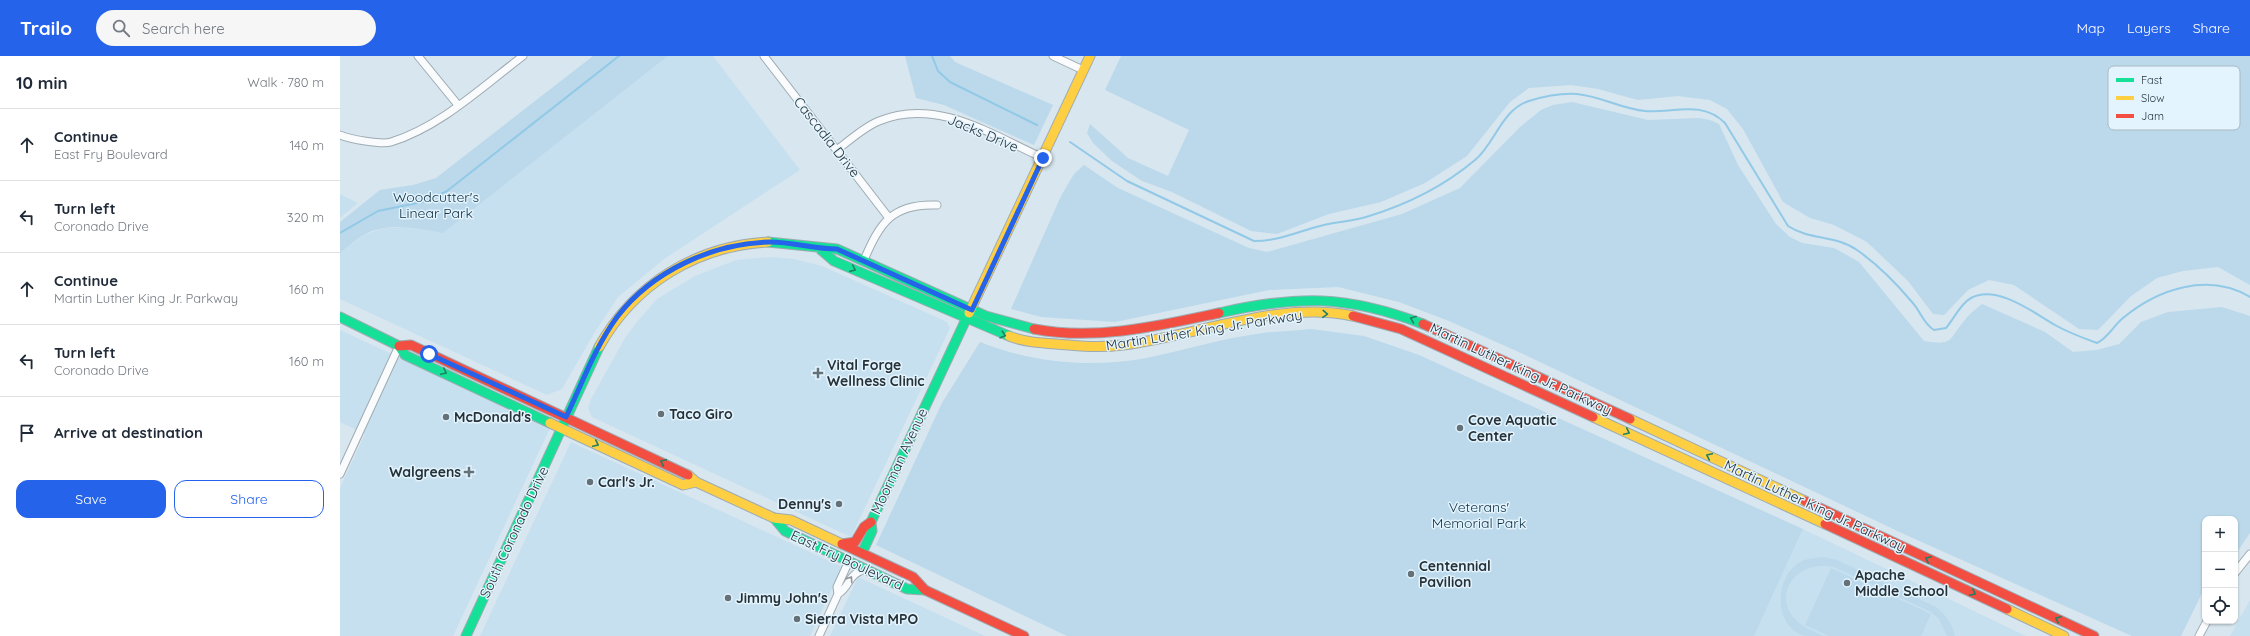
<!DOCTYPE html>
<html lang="en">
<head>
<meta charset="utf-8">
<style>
	:root { --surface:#fff; --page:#f6f6f7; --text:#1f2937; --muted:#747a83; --line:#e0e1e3; --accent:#2563eb }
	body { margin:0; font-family:Quicksand,sans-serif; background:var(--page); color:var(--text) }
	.controls { position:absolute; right:12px; bottom:12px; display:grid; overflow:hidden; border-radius:8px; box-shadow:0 1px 3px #0004 }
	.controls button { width:36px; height:36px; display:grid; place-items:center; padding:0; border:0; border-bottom:1px solid var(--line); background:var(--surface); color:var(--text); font:20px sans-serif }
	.stop { position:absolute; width:12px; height:12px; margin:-9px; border:3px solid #2563eb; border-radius:50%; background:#fff }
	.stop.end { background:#2563eb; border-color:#fff; box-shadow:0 1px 4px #0008 }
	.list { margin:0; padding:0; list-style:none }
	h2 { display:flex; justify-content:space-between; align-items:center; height:52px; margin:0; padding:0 16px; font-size:17px }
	h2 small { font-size:13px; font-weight:400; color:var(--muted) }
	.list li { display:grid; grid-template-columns:26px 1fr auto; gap:12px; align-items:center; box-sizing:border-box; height:72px; padding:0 16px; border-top:1px solid var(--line) }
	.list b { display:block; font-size:15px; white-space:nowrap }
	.list p { margin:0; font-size:13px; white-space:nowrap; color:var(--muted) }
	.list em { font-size:13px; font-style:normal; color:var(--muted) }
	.actions { display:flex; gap:8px; padding:12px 16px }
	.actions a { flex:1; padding:9px 0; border:1px solid var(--accent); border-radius:12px; text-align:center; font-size:14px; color:var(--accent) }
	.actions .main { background:var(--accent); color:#fff }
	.icon { flex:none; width:22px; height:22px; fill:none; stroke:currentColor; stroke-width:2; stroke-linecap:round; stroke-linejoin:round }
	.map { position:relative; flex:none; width:1910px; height:580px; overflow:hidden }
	header { display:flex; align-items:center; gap:24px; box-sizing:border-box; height:56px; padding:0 20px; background:var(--accent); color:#fff }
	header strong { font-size:19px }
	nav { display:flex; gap:22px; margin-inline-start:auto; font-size:14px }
	.search { width:280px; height:36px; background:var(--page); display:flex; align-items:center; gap:10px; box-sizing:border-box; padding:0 14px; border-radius:22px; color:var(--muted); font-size:15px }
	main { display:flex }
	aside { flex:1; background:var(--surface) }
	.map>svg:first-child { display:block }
	.built { fill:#c7e0ef }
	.green { fill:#bbd9eb }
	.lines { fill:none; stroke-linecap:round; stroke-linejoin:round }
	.stream { stroke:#92c9e7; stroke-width:2 }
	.street-casing { stroke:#9fabb2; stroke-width:9 }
	.fast-casing { stroke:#9fabb2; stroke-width:11 }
	.slow-casing { stroke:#9fabb2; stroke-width:11 }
	.jam-casing { stroke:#9fabb2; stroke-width:11 }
	.street { stroke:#f9fbfd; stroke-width:7 }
	.fast { stroke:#16e098; stroke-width:9 }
	.slow { stroke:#ffcf43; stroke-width:9 }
	.jam { stroke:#f24e42; stroke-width:9 }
	.oneway { stroke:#1f8063 }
	.oneway2 { stroke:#90969a }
	.route { stroke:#2563eb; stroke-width:5 }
	.poi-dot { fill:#657178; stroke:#e3f4fe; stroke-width:1.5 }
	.labels { text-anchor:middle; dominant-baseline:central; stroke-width:3; stroke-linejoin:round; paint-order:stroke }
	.street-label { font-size:14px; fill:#273238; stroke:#e3f4fe }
	.park-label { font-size:14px; fill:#0f3041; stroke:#e3f4fe }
	.poi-label { font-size:14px; font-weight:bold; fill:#273238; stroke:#e3f4fe; text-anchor:start }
	.key { fill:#e3f4fe; stroke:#abbac3; stroke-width:1 }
	.key-label { font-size:11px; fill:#273238 }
</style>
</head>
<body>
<header>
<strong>Trailo</strong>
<div class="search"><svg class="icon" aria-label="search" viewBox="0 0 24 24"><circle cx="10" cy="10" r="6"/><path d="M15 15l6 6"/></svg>Search here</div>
<nav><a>Map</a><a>Layers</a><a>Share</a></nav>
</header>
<main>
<aside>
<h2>10 min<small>Walk · 780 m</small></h2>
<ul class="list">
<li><svg class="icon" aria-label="ahead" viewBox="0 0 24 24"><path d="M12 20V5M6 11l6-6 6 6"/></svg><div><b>Continue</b><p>East Fry Boulevard</p></div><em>140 m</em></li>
<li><svg class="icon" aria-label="left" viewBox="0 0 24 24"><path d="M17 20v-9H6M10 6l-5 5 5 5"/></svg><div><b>Turn left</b><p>Coronado Drive</p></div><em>320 m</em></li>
<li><svg class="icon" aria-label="ahead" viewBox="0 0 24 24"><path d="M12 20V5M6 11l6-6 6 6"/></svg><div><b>Continue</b><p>Martin Luther King Jr. Parkway</p></div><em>160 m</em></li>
<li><svg class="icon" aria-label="left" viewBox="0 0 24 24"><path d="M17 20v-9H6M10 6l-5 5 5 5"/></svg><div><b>Turn left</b><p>Coronado Drive</p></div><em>160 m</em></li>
<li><svg class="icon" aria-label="arrive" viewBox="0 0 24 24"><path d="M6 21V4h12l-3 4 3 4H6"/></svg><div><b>Arrive at destination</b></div></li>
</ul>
<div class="actions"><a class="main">Save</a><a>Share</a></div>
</aside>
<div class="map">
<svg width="1910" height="580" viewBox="0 0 1910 580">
	<rect width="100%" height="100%" fill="#d7e6ef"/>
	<path class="built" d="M328,0H373L460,114L324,203L278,241L253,279L222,333L207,339L0,243V197L25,178L45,172H67L103,176Z
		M0,138L18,147L0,162Z
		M430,201L454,203L482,210L607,266L610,272L511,481L252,361L248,352L251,343L285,282L296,267L317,243L355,220L396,204Z
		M0,274L210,372L113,580H0V432L25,378L0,366Z
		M231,386L502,511L470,580H140Z
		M1463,473L1686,580H1414Z
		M518,521L645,580H490Z
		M1910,544V580H1890Z"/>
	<path class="green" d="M253,0H328L103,177C78,173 49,166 25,178C16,183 8,191 0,197V166L40,134L73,129L96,122Z
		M565,0H610L615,6L713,49L694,89L604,49L576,42Z
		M781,0H1910V229L1878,211L1843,215L1817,222L1791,240L1758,274L1739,273L1674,229L1649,224L1628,234L1604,259L1593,258L1568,225L1527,186L1494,169L1470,162L1443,146L1403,73L1387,53L1370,44L1338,40L1298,44L1258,33L1231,29L1189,32L1170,46L1127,100L1085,127L1041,146L989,158L937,178L911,175L832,136L802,125L772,105L753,87L747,77L750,68L788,102L828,120L849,74L765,34Z
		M1232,46L1308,64L1359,62L1370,64L1379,68L1398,109L1436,168L1450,181L1462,187L1494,192L1519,206L1584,285C1614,290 1608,284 1624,265C1629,258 1636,253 1642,248L1705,276L1733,296L1757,294L1779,288L1801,266L1828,256L1882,251L1910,260V477L1895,499V463H1865V531L1841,580H1792L1566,479L1181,297L1109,265L1059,246L998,231L929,234L775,266L701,261L671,253L721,140L734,118L744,109L778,132L909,192L927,196L1062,158L1120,132L1180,71L1201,54L1213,49Z
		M971,273L1024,280L1079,299L1463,473L1414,580H727L536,489L602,347L640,286C690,306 747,312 801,303C840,296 878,283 917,278C935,275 953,275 971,273Z
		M1483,501L1497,504L1596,551C1606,559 1612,567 1615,580H1607L1599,563L1591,556L1494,511C1457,502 1430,540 1457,565C1464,572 1475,576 1484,580C1478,580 1471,580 1465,580C1434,571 1434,525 1457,508C1465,502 1474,502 1483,501Z
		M1491,512L1591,558L1581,580H1489L1465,569Z"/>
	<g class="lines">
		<path class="stream" d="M592,0L598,15L610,26L697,69
			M730,86L787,125L914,185C941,185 958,175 984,169C998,166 1012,165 1026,161C1066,149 1103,131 1135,104C1154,89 1162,53 1189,45C1205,40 1221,37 1237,38C1260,40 1282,53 1305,55C1334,57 1362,44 1385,67L1448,170C1469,184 1496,179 1517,194C1537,208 1556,227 1572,246C1581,256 1583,267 1594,274L1606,272C1614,263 1620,248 1631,242C1657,228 1694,257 1715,269C1729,277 1743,282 1757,287C1769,281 1773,270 1783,262C1818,233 1868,216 1910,241
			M0,177L38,155L87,145L107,135L279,0"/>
		<defs>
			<path id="street" d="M78,0L118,49
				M424,0L549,162
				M713,0L743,14
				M0,79C9,83 42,89 51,86C100,71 142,31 183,0
				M497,94C510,84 524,71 539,65C596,41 652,79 703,102
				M524,204C540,167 552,147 597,149
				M0,418L59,290
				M1895,517L1910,498
				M498,538C511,530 507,518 526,513
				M479,580L498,538L497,531L509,505
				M1859,580L1867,565"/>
			<path id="fast" d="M428,186L497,193L646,260L694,273
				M480,193L494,205L669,280
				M879,257C958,239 1007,239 1083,268
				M0,261L59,290L65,299L210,367
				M434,462L445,475L567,533L585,534
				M522,497L532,475L531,466L629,257
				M126,580L259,291"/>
			<path id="slow" d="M629,257L750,0
				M669,280C684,286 700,287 716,288C739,290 760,292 783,289C856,280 939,244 1013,260
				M259,291C294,228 356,190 428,186
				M1253,361L1485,468
				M1290,363L1465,445
				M210,367L343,429L356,426
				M348,419L356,426L434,462L451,464L502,488
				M1667,553L1724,580"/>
			<path id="jam" d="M1013,260L1061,273L1253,361
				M1083,268L1290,363
				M694,273C756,285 818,270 879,257
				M59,290L71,289L348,419
				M1465,445L1754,580
				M1485,468L1667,553
				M502,488L573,521L585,534L684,580
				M502,488L515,486L524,471L531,466"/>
		</defs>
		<use href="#street" class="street-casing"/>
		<use href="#fast" class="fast-casing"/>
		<use href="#slow" class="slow-casing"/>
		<use href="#jam" class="jam-casing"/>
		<use href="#street" class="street"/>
		<use href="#fast" class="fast"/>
		<use href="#slow" class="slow"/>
		<use href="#jam" class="jam"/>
	</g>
	<defs><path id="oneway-chevron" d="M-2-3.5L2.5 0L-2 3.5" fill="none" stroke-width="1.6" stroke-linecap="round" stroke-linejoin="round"/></defs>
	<g class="oneway">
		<use href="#oneway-chevron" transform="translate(513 213) rotate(24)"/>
		<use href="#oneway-chevron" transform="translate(985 258) rotate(3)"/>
		<use href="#oneway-chevron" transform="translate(1073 263) rotate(-158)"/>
		<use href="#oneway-chevron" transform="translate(663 279) rotate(17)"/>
		<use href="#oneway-chevron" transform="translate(104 316) rotate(25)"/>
		<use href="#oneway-chevron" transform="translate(1287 376) rotate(25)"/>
		<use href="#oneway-chevron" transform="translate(256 388) rotate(25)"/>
		<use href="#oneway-chevron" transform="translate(1369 400) rotate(-155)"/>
		<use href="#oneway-chevron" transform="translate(323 406) rotate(-155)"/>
		<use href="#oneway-chevron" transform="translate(1588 503) rotate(-155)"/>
		<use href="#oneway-chevron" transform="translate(1633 537) rotate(25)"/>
		<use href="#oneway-chevron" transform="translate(1718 563) rotate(-155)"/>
	</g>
	<use class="oneway2" href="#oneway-chevron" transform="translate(510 523) rotate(-56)"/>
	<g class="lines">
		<path class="route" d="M89,298L226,361C242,328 255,291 277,261C312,215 373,187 430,186C453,186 474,193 497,193L632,254L703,102"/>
	</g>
	<g class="poi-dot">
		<path d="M476 311h4v4h4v4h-4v4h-4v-4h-4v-4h4z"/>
		<circle cx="321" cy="358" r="4"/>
		<circle cx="106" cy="361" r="4"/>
		<circle cx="1120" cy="372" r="4"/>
		<path d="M127 410h4v4h4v4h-4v4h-4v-4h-4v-4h4z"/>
		<circle cx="250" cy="426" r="4"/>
		<circle cx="499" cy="448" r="4"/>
		<circle cx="1071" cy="518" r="4"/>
		<circle cx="1507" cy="527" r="4"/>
		<circle cx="388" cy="542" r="4"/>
		<circle cx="457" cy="563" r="4"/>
	</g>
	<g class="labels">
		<g class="street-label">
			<text transform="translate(643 77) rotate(23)">Jacks Drive</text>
			<text transform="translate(487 81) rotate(52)">Cascadia Drive</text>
			<text transform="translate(864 274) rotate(-9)">Martin Luther King Jr. Parkway</text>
			<text transform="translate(1181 313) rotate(25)">Martin Luther King Jr. Parkway</text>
			<text transform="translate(559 405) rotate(-65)">Moorman Avenue</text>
			<text transform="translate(1475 450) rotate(25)">Martin Luther King Jr. Parkway</text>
			<text transform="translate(174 476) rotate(-65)">South Coronado Drive</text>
			<text transform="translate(507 504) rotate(25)">East Fry Boulevard</text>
		</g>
		<g class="park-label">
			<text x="96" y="141">Woodcutter's<tspan x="96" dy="16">Linear Park</tspan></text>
			<text x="1139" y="451">Veterans'<tspan x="1139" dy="16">Memorial Park</tspan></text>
		</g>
		<g class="poi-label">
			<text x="487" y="309">Vital Forge<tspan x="487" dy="16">Wellness Clinic</tspan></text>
			<text x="329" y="358">Taco Giro</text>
			<text x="114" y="361">McDonald's</text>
			<text x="1128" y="364">Cove Aquatic<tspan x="1128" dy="16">Center</tspan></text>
			<text x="121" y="416" text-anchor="end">Walgreens</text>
			<text x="258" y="426">Carl's Jr.</text>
			<text x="491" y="448" text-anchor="end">Denny's</text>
			<text x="1079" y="510">Centennial<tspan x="1079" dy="16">Pavilion</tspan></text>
			<text x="1515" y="519">Apache<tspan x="1515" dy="16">Middle School</tspan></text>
			<text x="396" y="542">Jimmy John's</text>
			<text x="465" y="563">Sierra Vista MPO</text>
		</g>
	</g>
	<rect x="1768" y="10" width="132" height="64" rx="6" class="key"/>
	<rect x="1776" y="22" width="18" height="4" fill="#16e098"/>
	<rect x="1776" y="40" width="18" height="4" fill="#ffcf43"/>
	<rect x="1776" y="58" width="18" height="4" fill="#f24e42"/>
	<g class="key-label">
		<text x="1801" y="28">Fast</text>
		<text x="1801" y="46">Slow</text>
		<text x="1801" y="64">Jam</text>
	</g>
</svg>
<div class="controls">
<button>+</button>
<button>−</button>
<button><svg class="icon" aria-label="locate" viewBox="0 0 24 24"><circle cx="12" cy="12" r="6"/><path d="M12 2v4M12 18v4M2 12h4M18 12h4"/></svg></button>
</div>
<div class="stop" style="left:89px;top:298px"></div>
<div class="stop end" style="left:703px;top:102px"></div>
</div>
</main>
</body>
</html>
